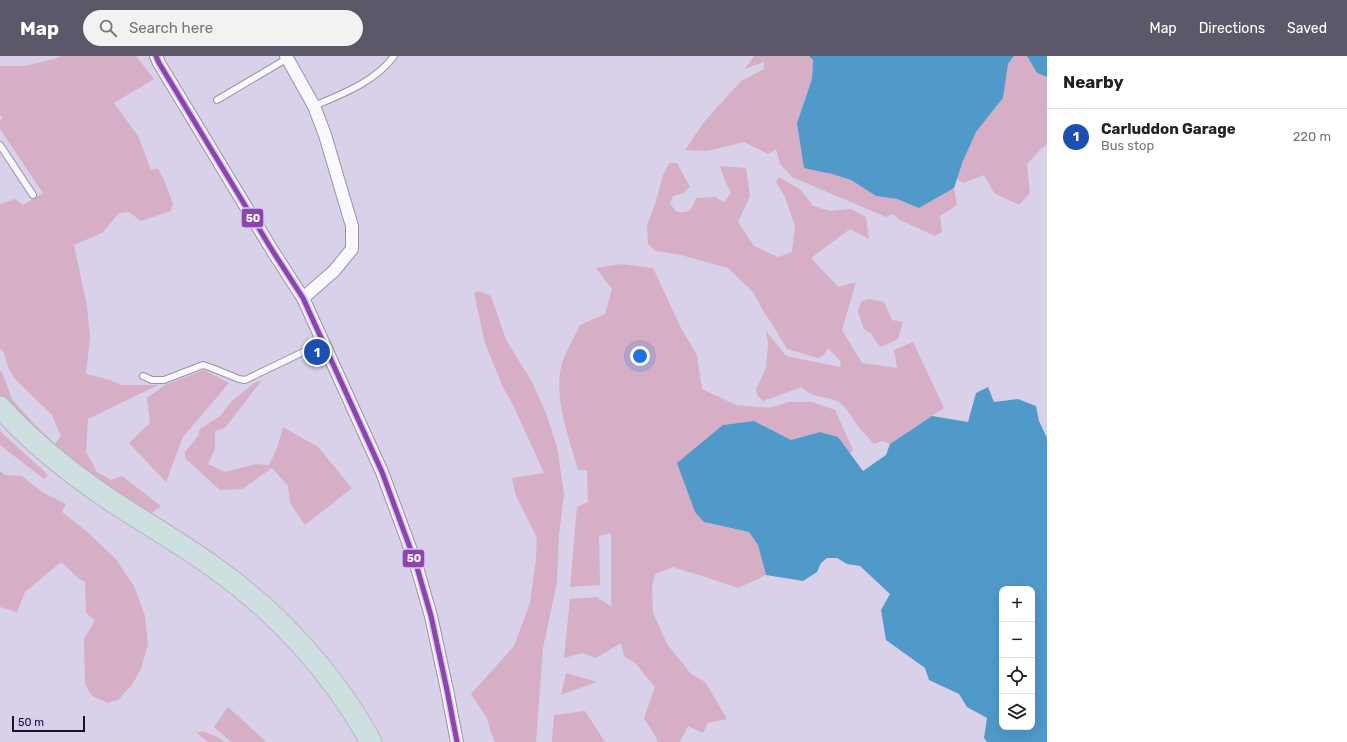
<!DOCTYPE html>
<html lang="en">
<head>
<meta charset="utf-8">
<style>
	:root { --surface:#fff; --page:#f2f2f2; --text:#222; --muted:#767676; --line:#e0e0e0; --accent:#5c5769 }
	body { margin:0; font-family:Rubik,sans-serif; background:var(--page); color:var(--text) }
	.controls { position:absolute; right:12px; bottom:12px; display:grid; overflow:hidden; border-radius:8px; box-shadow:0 4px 16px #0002 }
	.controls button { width:36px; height:36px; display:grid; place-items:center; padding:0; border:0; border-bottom:1px solid var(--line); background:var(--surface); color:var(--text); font:20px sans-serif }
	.scale { position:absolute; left:12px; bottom:10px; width:73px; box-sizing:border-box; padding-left:4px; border:2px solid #1a1524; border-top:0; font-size:11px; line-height:14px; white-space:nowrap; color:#1a1524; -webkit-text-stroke:3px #d5c7f3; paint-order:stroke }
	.you { position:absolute; left:640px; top:300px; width:14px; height:14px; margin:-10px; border:3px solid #fff; border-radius:50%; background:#1a73e8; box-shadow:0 0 0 6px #1a73e833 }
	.badge { display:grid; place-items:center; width:26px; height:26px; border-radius:50%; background:var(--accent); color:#fff; font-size:13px; font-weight:700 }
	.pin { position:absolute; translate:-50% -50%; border:2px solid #fff; box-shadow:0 1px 4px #0006 }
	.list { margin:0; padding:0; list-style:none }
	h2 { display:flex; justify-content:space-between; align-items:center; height:52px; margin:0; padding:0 16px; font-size:17px }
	h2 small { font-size:13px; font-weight:400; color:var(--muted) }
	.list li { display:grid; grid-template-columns:26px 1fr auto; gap:12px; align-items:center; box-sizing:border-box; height:56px; padding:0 16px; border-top:1px solid var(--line) }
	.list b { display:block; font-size:15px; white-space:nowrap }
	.list p { margin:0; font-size:13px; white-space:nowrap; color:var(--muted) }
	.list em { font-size:13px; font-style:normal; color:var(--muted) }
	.icon { flex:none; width:22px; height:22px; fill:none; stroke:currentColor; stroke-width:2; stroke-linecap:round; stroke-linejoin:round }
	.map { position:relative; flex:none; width:1047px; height:686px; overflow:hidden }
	header { display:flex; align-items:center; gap:24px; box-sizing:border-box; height:56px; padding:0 20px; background:var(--accent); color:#fff }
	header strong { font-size:19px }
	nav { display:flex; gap:22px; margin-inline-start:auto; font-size:14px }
	.search { width:280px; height:36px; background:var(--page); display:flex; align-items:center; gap:10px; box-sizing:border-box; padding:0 14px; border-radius:22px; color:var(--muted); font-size:15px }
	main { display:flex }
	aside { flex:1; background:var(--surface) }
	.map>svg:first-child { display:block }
	.green { fill:#d6aec5 }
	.water { fill:#509aca; fill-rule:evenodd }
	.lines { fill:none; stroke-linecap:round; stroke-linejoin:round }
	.lane-casing { stroke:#9892a5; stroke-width:8 }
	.street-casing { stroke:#9892a5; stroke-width:14 }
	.highway-casing { stroke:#b6b3bf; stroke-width:23 }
	.path { stroke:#d5d3db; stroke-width:2; stroke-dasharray:3 3; stroke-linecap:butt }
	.lane { stroke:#f9f8fc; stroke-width:6 }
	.street { stroke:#f9f8fc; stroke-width:12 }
	.highway { stroke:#cedfe0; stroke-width:21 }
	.bus-1-casing { stroke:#d5c7f3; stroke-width:8 }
	.bus-1 { stroke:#8e44ad; stroke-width:5 }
	.line-badge { stroke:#d5c7f3; stroke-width:1.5 }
	.badge-label { font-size:11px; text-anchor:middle; font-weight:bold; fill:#fff }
</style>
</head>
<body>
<header>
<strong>Map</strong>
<div class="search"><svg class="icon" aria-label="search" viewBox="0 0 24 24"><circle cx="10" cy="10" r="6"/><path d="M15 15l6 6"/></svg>Search here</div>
<nav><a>Map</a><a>Directions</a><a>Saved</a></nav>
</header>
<main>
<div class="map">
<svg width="1047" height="686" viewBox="0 0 1047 686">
	<rect width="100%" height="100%" fill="#d8d1e9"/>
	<path class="green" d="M61,0H136L154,23L114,47L138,80L151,114L158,113L164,124L173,148L171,155L141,165L129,156L119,157L102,177L74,189L87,250L90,281L86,318L110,324L122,329H158L88,363L86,396L97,416L111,424L122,420L161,450L150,458L57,397L0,342V315L2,316L12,343L32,366L55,388L61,380L52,359L14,322L8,311L4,297L0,293V148L15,143L23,149L43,137L0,73V64L3,62L0,59V10H25L54,3Z
		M754,0H809L813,4L812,23L797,67L832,118L851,124L876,140L897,143L919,152L954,132L957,149L940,160L942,176L935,180L900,164L893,158L886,161L792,121L780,108L776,93L768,98L744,86L707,95L685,94L704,66L741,25L764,13V6L745,13Z
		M1014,0H1027L1037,17L1047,21V89L1042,92L1027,108L1030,137L1019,149L994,137L984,119L963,127L957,123L963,105L976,76L1003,42L1008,8Z
		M669,107H677L690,131L684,137L673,140L670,148L677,156C690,157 692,154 696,142L715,141L724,146L731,137L725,125L720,110L746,112L750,140L738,166L754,190L778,201L792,196L795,170L785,141L776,126L779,121L801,134L813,150L830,155L851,153L866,161L869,183L850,173L811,202L838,231L856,226L842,274L862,307L897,312L894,294L913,286L944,352L890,388L882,385L874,388C870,383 865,379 861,374C855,367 847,351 839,346C828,340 810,342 802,331L763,345L757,339L756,333L766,312L768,288L766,275L786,300L840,311L841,306L828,292L824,299L818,302L787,293L773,269L765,258L753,236L728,212L681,199L656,195L648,188L647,170L656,145L663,119Z
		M621,208L653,212L681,272L697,299L702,333L736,349L769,352L789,346H812L835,354L853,394L850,398L838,381L820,376L791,384L754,365L723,369L704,466L749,476L758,489L766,519L738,532L705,521L673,511L655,518L652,531L653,557L667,588L691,618L705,626L727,663L708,667L703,677L688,670L680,686H657V683L644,662L655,631L636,608L624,600L621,587L596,602L582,597L564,602L570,543L597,541L612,551L611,544V477L599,480L600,529L570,531L577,451L588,446L587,414H578C569,381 554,345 561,311C563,300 575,280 580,269L605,258L612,233L596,212Z
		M479,235L491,240L506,284L531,324L546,357L557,391L564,438L559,480L557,526L543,592L536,686H495L490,674L487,662L471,638L514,590L530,547L536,503L537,482L516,440L512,422L544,417L514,351L502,329L485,287L474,237Z
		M869,243L884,246L892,264L903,266L898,283L881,291L874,283L872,278L864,273L858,256L861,245Z
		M204,314L229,327L183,381L166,426L129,387L150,367L147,342L165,329Z
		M262,324L225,372L215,375V393L208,408L225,416L256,408L269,409L277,392L283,371L318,391L352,432L305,469L290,447L288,430L272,412L242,433L220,434L185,402V396L198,380L200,373L220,360L231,346L254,327Z
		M0,375L48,419L44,423L0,389Z
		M0,415L5,419L22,420L42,436L66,448L62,456L86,475L115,502L134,530L145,560L148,588L141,613L132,629L118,644L108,647L92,640L85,628L84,583L95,564L86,557L85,526L78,522L61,506L25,536L17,556L0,551Z
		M566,617L597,626L561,639Z
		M228,651L261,681L266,686H231L214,671Z
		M585,655L605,686H552L554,659Z
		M202,675L220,682L224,686H208L197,677Z"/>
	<path class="water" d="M809,0H1014L1008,8L1003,42L976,76L963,105L954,132L919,152L897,143L876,140L851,124L832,118L804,112L797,67L812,23L813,4Z
		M1027,0H1047V21L1037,17Z
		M988,331L994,346L1018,343L1036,350L1039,365L1047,382V686H987L984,682L987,662L967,651L959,638L929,624L925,612L886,584L881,554L890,538L860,510L847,508L837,502H827L821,507L817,516L803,525L766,519L758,489L749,476L704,466L695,456L677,407L723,369L754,365L791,384L820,376L838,381L863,415L886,399L890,388L932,360L968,366L976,337ZM1002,533H1032V671H1002Z"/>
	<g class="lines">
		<defs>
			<path id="lane" d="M217,44L288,2
				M314,50C342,38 375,26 394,0
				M0,89L33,139
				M143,320L152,324H164L203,309L212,312L239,323L245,324L324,286"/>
			<path id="street" d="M156,0L159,7L272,194L303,242L382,416L416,508L431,560L447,634L457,686
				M286,0L314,50L325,79L352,170V193L334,215L303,242"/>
			<path id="highway" d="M0,351C33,388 73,419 113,446C147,468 182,488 215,512C278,557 334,618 371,686"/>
		</defs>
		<use href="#lane" class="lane-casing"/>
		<use href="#street" class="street-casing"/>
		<use href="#highway" class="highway-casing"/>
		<path class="path" d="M0,3H2V0
			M537,327L579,242L592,205L623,200L640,169L649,110L706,50L747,0
			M0,395L47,430L70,443L130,484L234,562L299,624L325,655L343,682L348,686L353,684
			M49,432L70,452L119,491L143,533L156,578L141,622L107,667L77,686
			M140,674L136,660L150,627L165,612H181L250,652L289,686
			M121,686L140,674L181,683L184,686
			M188,686L196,674L205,670L227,686
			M538,686L540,650L546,594L561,526L562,471L567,441L564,408L560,392L549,356L526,301L510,252L508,236L519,228L523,218L524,198L530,181L532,161L578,100L608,72L625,45L638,32L673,0"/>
		<use href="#lane" class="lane"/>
		<use href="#street" class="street"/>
		<use href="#highway" class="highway"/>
		<defs>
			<path id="bus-1" d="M156,0L159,7L272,194L303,242L382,416L416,508L431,560L447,634L457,686"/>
		</defs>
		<use href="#bus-1" class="bus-1-casing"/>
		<use href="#bus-1" class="bus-1"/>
	</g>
	<g class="line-badge">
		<rect x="241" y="152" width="23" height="20" rx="4" fill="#8e44ad"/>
		<rect x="402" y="493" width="23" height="19" rx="4" fill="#8e44ad"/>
	</g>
	<g class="badge-label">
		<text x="253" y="166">50</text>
		<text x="414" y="506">50</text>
	</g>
</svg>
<div class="controls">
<button>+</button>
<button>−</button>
<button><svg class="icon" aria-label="locate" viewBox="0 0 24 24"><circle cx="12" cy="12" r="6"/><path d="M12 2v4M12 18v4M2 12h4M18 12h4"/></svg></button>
<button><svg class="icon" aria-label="layers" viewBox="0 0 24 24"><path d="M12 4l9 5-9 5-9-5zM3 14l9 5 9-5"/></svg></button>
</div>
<div class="scale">50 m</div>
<div class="you"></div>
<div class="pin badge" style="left:317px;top:296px;background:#1a4fb4">1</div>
</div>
<aside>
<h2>Nearby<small></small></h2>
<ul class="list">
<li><span class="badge" style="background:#1a4fb4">1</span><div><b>Carluddon Garage</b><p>Bus stop</p></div><em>220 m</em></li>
</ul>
</aside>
</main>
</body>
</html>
